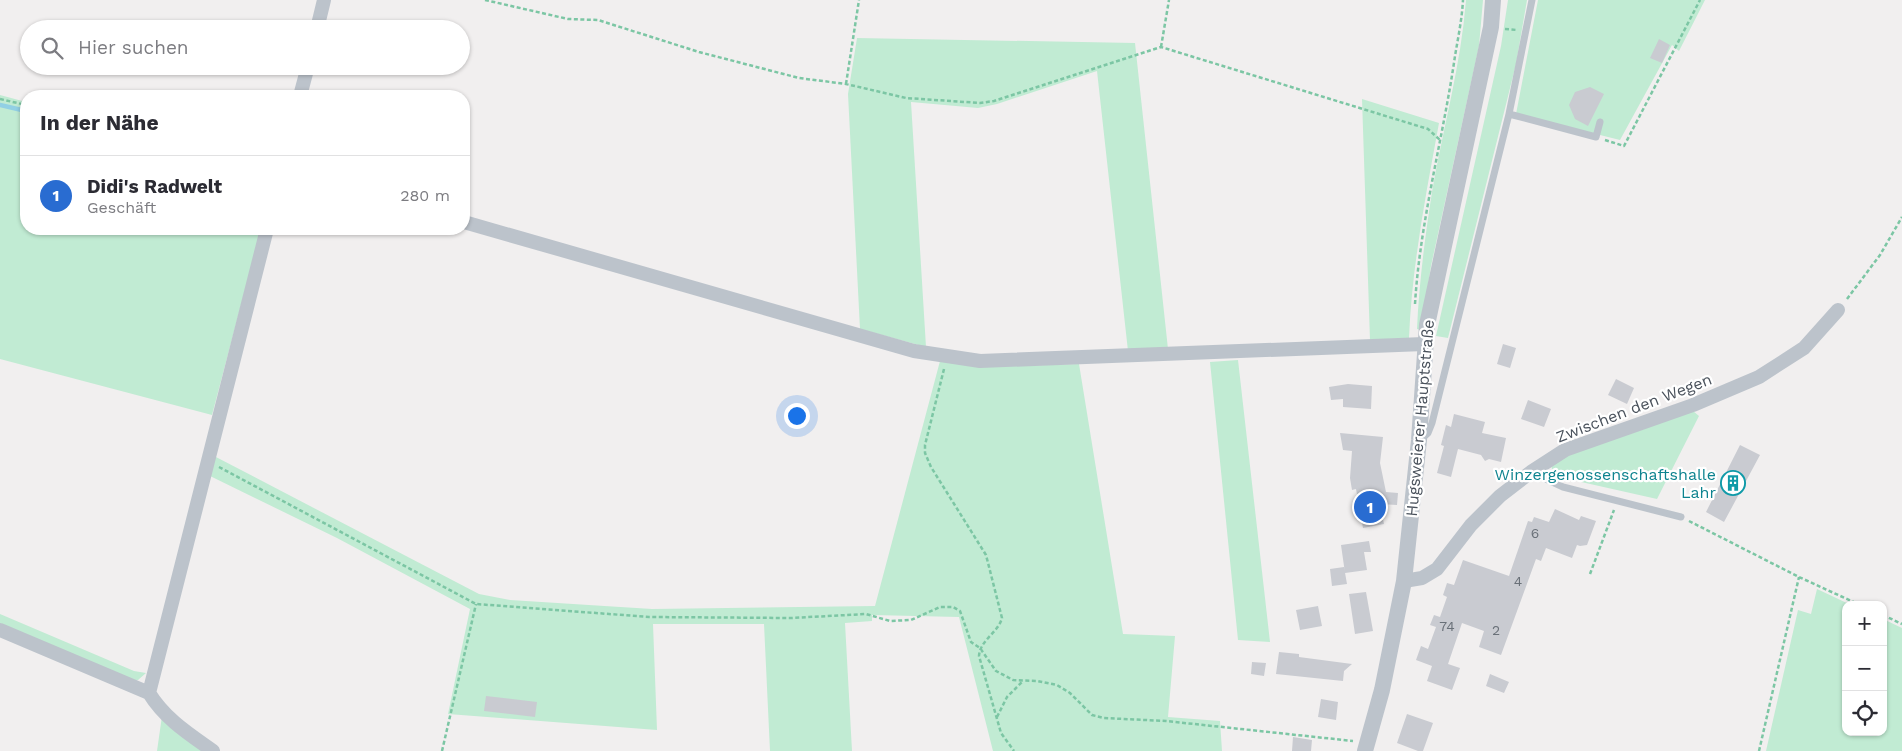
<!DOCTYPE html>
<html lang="de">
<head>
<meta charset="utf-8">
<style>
	:root { --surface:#fff; --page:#f7f7f7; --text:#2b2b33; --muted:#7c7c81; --line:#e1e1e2; --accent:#296cd1 }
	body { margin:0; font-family:"Work Sans",sans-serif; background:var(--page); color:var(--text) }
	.controls { position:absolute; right:15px; bottom:15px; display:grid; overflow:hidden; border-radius:10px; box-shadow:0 1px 4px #0004 }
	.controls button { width:45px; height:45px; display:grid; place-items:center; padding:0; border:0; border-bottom:1px solid var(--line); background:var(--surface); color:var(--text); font:25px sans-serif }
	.you { position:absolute; left:796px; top:415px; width:18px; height:18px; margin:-12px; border:4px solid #fff; border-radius:50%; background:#1a73e8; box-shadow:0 0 0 8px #1a73e833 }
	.badge { display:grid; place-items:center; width:32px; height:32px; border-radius:50%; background:var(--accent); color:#fff; font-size:16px; font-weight:700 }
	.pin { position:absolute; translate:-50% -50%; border:2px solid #fff; box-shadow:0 1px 5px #0006 }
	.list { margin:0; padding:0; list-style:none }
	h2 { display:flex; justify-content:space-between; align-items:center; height:65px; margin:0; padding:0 20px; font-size:21px }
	h2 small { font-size:16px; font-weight:400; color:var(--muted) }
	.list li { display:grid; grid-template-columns:32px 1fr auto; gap:15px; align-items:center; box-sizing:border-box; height:80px; padding:0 20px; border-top:1px solid var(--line) }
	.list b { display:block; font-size:19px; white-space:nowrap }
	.list p { margin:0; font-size:16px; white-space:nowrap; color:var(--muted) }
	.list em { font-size:16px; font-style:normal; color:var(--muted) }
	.icon { flex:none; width:28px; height:28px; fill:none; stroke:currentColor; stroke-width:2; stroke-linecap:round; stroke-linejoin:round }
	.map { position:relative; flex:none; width:1902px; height:751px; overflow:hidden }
	.search { position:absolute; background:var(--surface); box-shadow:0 1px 4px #0004; left:20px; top:20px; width:450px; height:55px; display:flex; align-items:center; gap:12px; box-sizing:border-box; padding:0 18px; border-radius:28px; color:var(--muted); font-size:19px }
	.panel { position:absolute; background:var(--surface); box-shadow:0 1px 4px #0004; left:20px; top:90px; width:450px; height:145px; border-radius:20px }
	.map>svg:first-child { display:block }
	.green { fill:#c1ebd3 }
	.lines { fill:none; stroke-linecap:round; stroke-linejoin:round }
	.stream { stroke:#92d0e4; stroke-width:4.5 }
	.building { fill:#c9cbd1 }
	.path { stroke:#7cc6a4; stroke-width:2.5; stroke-dasharray:4 2.5; stroke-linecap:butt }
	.service { stroke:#bcc3cb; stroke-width:7 }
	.minor { stroke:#bcc3cb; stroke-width:14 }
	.tertiary { stroke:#bcc3cb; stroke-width:16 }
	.labels { text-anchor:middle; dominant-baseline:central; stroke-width:4.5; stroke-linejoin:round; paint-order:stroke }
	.number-label { font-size:14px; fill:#697078 }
	.street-label { font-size:16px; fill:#49515b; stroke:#fff }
	.culture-label { font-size:16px; fill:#0d838f; stroke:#fff; text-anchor:end }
</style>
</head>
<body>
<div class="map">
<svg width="1902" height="751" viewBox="0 0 1902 751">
	<rect width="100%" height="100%" fill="#f1efef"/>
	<path class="green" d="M1466,0H1483L1479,46L1431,266L1421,330L1417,329C1419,283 1425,237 1432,192C1443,128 1461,65 1466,0Z
		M1508,0H1527L1516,64L1448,338L1436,336L1501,46Z
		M1538,0H1705L1679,51L1672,45L1620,140L1516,114Z
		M857,38L1135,43L1168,349L1128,351L1097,71L997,104L978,108L911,102L926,347L860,329L848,94Z
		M0,95L26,102V229H261L212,415L0,359Z
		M1362,99L1439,123C1426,194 1412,265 1409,338L1370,340Z
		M1238,360L1270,642L1238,640L1210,362Z
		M940,361L979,367L1079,364L1123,634L1175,636L1168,717L1220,721L1222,751H993L959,617L872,615V621L845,623L852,751H770L764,624H653L657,730L448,714L470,609L337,538L208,475L214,456L479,594L510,600L652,609L875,606Z
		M1693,411L1699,416L1657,499L1559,477L1552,469L1551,464L1580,448Z
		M1817,589L1851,605H1846V732H1883V619L1902,628V751H1766L1798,610L1811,614Z
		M0,614L134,671L146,673L138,680L129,681L0,627Z
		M162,716L207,751H157Z"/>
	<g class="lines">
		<path class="stream" d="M0,105L26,111"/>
	</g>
	<path class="building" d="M1659,39L1670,45L1662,63L1650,58Z
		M1590,87L1604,94L1588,126L1575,119L1569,105L1575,92Z
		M1503,344L1516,348L1510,368L1497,364Z
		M1616,379L1634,388L1627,404L1608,395Z
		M1348,384L1372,386L1371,409L1343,407V399L1331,400L1329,387Z
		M1528,400L1551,409L1544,427L1521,419Z
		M1454,414L1485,422L1482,433L1506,438L1501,462L1489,459L1485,461L1481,455L1458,449L1451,477L1437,473L1444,446L1441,445L1446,425L1451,427Z
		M1340,433L1383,437L1380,463L1386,492L1398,493L1397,505L1380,504L1384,524L1363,528L1356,489L1352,490L1350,478L1352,451L1343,450Z
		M1740,445L1760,455L1724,522L1706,512Z
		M1555,509L1579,520L1581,516L1596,521L1587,545L1580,546L1577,545L1572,558L1546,548L1541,561L1536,559L1501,655L1479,647L1484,631L1462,623L1448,664L1460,668L1452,690L1427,681L1432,666L1416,660L1421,646L1428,649L1436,627L1430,625L1434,615L1440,617L1447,597L1443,595L1447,583L1454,585L1463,560L1509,576L1528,521L1532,522L1534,517L1549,522Z
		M1369,541L1371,552H1364L1367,570L1345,573L1341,545Z
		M1344,567L1347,584L1332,586L1330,569Z
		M1366,592L1373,631L1355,634L1349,594Z
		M1318,606L1322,626L1300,630L1296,610Z
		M1279,652L1299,654V657L1352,664L1344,671L1343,681L1276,674Z
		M1252,662L1266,663L1264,676L1251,674Z
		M1490,674L1509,682L1504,693L1486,686Z
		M486,696L537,702L535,717L484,711Z
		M1321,699L1338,702L1336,720L1318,717Z
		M1407,714L1433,723L1423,751H1418L1397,743Z
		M1293,737L1312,740L1311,751H1292Z"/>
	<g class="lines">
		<path class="path" d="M485,0L568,19L598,20L699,52L799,78L846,84L906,98L980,103L994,101L1161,47L1428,129L1440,140
			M1505,29L1517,30
			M1161,47L1169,0
			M846,84L859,0
			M0,99L26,105
			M1605,140L1624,146L1700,0
			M1847,299L1880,255L1902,217
			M1415,304C1420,221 1443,139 1455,56C1458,38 1462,19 1463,0
			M944,369L925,445V453L931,467L986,555L1002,618C998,633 980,640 979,656L1001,733L1014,751
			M219,467L476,604L649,617L791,618L866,614L890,621L911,620L940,607H953L960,611L971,642L980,648L996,671L1013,680L1037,681L1057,685L1070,693L1092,715L1104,718L1166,721L1353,741
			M1689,521L1799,577L1860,605
			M1590,574L1614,510
			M1883,615L1902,624
			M997,717L1007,697L1023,681
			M442,751L476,604
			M1759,751L1799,577"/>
		<path class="service" d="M1509,114L1596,137L1600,122
			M1421,439L1428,433L1432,423L1509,114L1532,0
			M1531,472L1563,487L1681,517"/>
		<path class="minor" d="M317,29L324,0
			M300,96L308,66
			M464,222L914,351L980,361L1424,344
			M1404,581L1422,578L1437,569L1471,525L1500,496L1531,472L1565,450L1693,405L1759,377L1804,348L1838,310
			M0,630L149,693C165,719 189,734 213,751
			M149,693L267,229"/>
		<path class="tertiary" d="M1365,751L1382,690L1404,581L1419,440L1427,325L1491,27L1493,0"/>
	</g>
	<defs>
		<symbol id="building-ring" viewBox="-11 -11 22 22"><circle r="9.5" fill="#fff" stroke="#0f9aa8" stroke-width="1.5"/><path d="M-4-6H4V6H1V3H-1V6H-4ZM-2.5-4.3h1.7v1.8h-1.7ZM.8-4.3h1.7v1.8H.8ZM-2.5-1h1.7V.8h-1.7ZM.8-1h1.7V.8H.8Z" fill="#0f9aa8"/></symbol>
	</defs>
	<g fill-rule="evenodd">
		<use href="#building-ring" x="1719" y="469" width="28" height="28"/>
	</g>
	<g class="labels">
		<g class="number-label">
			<text x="1535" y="533">6</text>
			<text x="1518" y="581">4</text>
			<text x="1447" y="626">74</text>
			<text x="1496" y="630">2</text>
		</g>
		<g class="street-label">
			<text transform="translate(1634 408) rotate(-21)">Zwischen den Wegen</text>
			<text transform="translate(1420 418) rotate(-85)">Hugsweierer Hauptstraße</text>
		</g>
		<g class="culture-label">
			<text x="1716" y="474">Winzergenossenschaftshalle<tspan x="1716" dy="18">Lahr</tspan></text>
		</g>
	</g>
</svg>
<div class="controls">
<button>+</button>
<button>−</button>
<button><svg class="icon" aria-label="locate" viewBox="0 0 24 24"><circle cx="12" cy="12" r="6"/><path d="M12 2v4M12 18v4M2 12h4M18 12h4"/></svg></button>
</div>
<div class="you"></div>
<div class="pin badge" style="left:1370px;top:507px">1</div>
<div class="search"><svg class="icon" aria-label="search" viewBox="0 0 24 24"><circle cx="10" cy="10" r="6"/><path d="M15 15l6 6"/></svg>Hier suchen</div>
<section class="panel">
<h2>In der Nähe<small></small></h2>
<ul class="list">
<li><span class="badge">1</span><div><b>Didi's Radwelt</b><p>Geschäft</p></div><em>280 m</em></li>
</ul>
</section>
</div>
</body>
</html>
